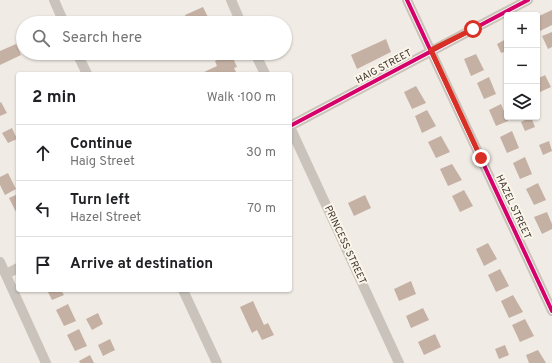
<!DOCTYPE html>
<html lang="en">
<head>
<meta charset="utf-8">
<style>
	:root { --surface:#fff; --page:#f6f6f6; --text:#202124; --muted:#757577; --line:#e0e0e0 }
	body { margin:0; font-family:Overpass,sans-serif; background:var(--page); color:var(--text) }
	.controls { position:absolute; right:12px; top:12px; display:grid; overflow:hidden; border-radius:4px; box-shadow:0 1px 3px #0004 }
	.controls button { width:36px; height:36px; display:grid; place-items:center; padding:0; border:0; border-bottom:1px solid var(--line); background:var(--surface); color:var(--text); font:20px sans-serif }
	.stop { position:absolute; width:12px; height:12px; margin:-9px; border:3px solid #d93025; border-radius:50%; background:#fff }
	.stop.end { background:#d93025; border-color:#fff; box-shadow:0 1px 4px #0008 }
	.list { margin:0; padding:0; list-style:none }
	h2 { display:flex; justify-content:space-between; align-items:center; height:52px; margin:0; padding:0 16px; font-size:17px }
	h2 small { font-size:13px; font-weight:400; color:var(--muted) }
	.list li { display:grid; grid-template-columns:26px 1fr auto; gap:12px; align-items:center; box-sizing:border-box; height:56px; padding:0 16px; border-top:1px solid var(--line) }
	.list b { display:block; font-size:15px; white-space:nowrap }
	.list p { margin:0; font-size:13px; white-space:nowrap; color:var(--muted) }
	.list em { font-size:13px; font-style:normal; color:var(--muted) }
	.icon { flex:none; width:22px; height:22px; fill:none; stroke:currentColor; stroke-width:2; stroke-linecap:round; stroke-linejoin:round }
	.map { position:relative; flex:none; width:552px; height:363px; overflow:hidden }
	.search { position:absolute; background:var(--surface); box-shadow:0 1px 3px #0004; left:16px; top:16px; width:276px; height:44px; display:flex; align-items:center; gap:10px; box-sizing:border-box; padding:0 14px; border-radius:22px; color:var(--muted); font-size:15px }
	.panel { position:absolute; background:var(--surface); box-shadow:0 1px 3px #0004; left:16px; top:72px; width:276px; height:220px; border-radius:4px }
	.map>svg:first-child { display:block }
	.building { fill:#c5b1a4 }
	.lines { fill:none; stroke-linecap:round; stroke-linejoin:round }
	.street { stroke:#c9c3bc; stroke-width:10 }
	.cycleway-casing { stroke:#fbf6ec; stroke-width:6 }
	.cycleway { stroke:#d6006c; stroke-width:4 }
	.route { stroke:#d93025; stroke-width:5 }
	.labels { text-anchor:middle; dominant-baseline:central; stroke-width:4; stroke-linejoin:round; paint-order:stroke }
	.street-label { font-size:10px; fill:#3b3129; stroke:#fbf6ec }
</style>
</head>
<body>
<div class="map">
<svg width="552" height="363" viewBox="0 0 552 363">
	<rect width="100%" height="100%" fill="#f0ebe4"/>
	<path class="building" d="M203,7L209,19L201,23H188L185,15Z
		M552,10V25L540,31L537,25V17Z
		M552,32V47L548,49L542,36Z
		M386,39L391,52L357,69L351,55Z
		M506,39L507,51L501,53L497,44Z
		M16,44L21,55L0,65V51Z
		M476,54L484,70L471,76L464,59Z
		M228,55L229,57L232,56L237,67L234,68L236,72L231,74H205L204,72L217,66L215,61Z
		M545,75L551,87L540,92L537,86V79Z
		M489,77L496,94L484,99L477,83Z
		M416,86L426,103L412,109L404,92Z
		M1,102L7,113L0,116V103Z
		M501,104L508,121L496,126L489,110Z
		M427,110L436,126L422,133L415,116Z
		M531,117L535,127L525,131L521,122Z
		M12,128L17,139L8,143L2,133Z
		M512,131L519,148L507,153L500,137Z
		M441,136L450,152L436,158L428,142Z
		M549,141L552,151L543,155L539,145Z
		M525,157L532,174L520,179L513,163Z
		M452,164L462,180L448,186L440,169Z
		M8,173L16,189L5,195L0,185V177Z
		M538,183L546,200L534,205L526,189Z
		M464,190L473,206L460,212L452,196Z
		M18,194V216L9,198Z
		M365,195L371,208L354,216L348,203Z
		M547,212L552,224V229L542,234L534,217Z
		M488,243L497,259L484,266L476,249Z
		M500,269L509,286L496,292L488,275Z
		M411,281L416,294L399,301L394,289Z
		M47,290H61L64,295L52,300Z
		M513,295L523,312L509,318L501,301Z
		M253,301L264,325L268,323L274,335L262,340L257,330L252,333L240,307Z
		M68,304L76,321L64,326L56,310Z
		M423,308L429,320L411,328L406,316Z
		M98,313L103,324L92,330L86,319Z
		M525,319L534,336L520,342L512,325Z
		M79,329L87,346L75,351L67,335Z
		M435,334L441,347L424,355L418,342Z
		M110,339L115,350L103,356L98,345Z
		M505,345L509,355L499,359L495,349Z
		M538,350L546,363H529L526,355Z
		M90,355L94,363H80L79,361Z"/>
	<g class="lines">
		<path class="street" d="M54,0L64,23
			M231,0L241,23
			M407,0L552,311
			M77,53L87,74
			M255,53L265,74
			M290,126L528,0
			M290,127L399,363
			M0,262L46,363
			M6,274L18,268
			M183,290L217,363"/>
		<defs>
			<path id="cycleway" d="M407,0L552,311
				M290,126L528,0"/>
		</defs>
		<use href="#cycleway" class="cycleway-casing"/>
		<use href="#cycleway" class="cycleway"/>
	</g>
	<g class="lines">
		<path class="route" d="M473,29L431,50L481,158"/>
	</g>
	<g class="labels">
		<g class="street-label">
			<text transform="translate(384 67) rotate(-28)">HAIG STREET</text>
			<text transform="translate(513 207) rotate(65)">HAZEL STREET</text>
			<text transform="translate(345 245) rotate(65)">PRINCESS STREET</text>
		</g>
	</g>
</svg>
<div class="controls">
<button>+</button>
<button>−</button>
<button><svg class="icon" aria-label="layers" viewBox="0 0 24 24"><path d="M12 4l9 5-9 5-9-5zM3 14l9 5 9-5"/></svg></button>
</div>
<div class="stop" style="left:473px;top:29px"></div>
<div class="stop end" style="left:481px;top:158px"></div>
<div class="search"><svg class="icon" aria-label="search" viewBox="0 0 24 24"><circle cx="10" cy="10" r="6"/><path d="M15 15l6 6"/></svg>Search here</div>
<section class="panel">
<h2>2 min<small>Walk · 100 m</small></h2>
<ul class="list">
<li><svg class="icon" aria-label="ahead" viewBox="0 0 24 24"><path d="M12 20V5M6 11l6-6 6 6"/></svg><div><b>Continue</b><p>Haig Street</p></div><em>30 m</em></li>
<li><svg class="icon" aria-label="left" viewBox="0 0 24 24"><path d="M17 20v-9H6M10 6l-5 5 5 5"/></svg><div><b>Turn left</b><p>Hazel Street</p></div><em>70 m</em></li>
<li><svg class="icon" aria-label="arrive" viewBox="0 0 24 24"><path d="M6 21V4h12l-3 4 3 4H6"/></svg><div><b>Arrive at destination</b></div></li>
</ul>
</section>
</div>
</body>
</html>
